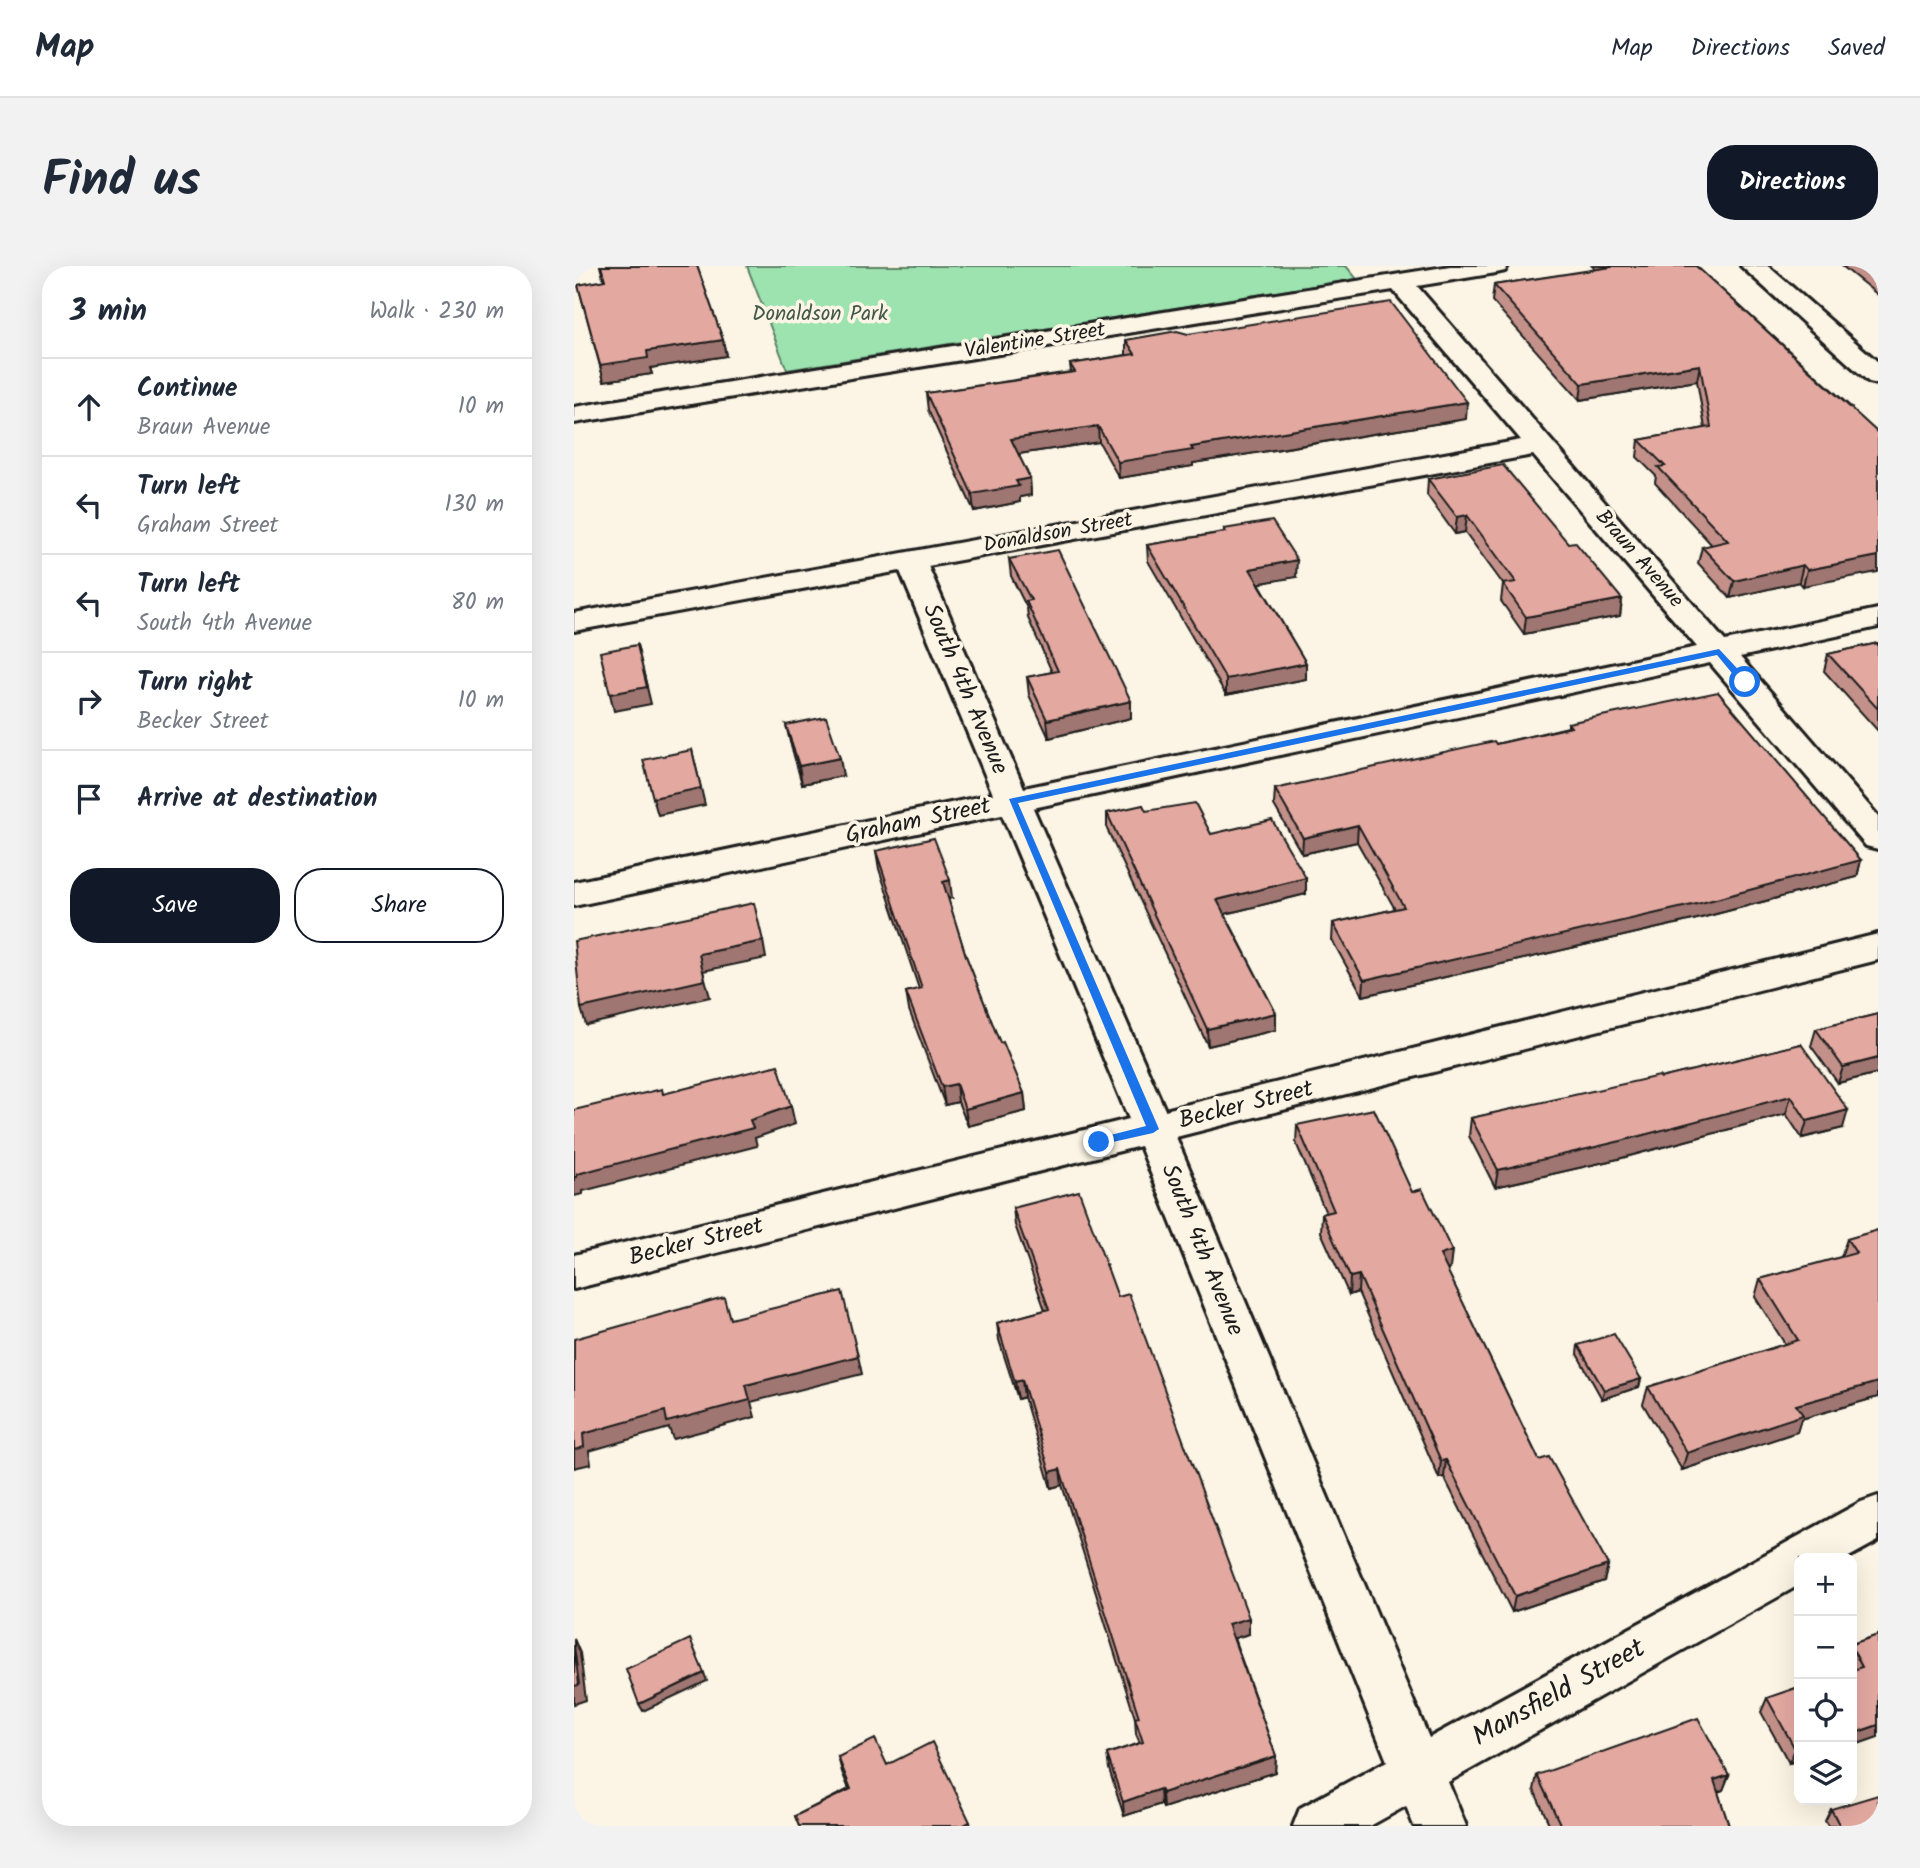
<!DOCTYPE html>
<html lang="en">
<head>
<meta charset="utf-8">
<style>
	:root { --surface:#fff; --page:#f2f2f3; --text:#1f2937; --muted:#747a83; --line:#e0e1e3; --accent:#111827 }
	body { margin:0; font-family:Kalam,sans-serif; background:var(--page); color:var(--text) }
	.controls { position:absolute; right:21px; bottom:21px; display:grid; overflow:hidden; border-radius:14px; box-shadow:0 7px 28px #0002 }
	.controls button { width:63px; height:63px; display:grid; place-items:center; padding:0; border:0; border-bottom:2px solid var(--line); background:var(--surface); color:var(--text); font:35px sans-serif }
	.stop { position:absolute; width:21px; height:21px; margin:-16px; border:5px solid #1a73e8; border-radius:50%; background:#fff }
	.stop.end { background:#1a73e8; border-color:#fff; box-shadow:0 2px 7px #0008 }
	.list { margin:0; padding:0; list-style:none }
	h2 { display:flex; justify-content:space-between; align-items:center; height:91px; margin:0; padding:0 28px; font-size:30px }
	h2 small { font-size:23px; font-weight:400; color:var(--muted) }
	.list li { display:grid; grid-template-columns:46px 1fr auto; gap:21px; align-items:center; box-sizing:border-box; height:98px; padding:0 28px; border-top:2px solid var(--line) }
	.list b { display:block; font-size:26px; white-space:nowrap }
	.list p { margin:0; font-size:23px; white-space:nowrap; color:var(--muted) }
	.list em { font-size:23px; font-style:normal; color:var(--muted) }
	.actions { display:flex; gap:14px; padding:21px 28px }
	.actions a { flex:1; padding:16px 0; border:2px solid var(--accent); border-radius:28px; text-align:center; font-size:24px; color:var(--accent) }
	.actions .main { background:var(--accent); color:#fff }
	.icon { flex:none; width:38px; height:38px; fill:none; stroke:currentColor; stroke-width:2; stroke-linecap:round; stroke-linejoin:round }
	.map { position:relative; flex:none; width:1304px; height:1560px; overflow:hidden; border-radius:28px }
	header { display:flex; align-items:center; gap:42px; box-sizing:border-box; height:98px; padding:0 35px; background:var(--surface); border-bottom:2px solid var(--line) }
	header strong { font-size:33px }
	nav { display:flex; gap:38px; margin-inline-start:auto; font-size:24px }
	.intro { display:flex; align-items:center; justify-content:space-between; box-sizing:border-box; height:168px; padding:0 42px }
	h1 { margin:0; font-size:49px }
	.button { padding:18px 32px; border-radius:28px; background:var(--accent); color:#fff; font-size:24px; font-weight:700 }
	main { display:flex; gap:42px; padding:0 42px }
	aside { flex:1; background:var(--surface); border-radius:28px; box-shadow:0 7px 28px #0002 }
	.map>svg:first-child { display:block }
	.green { fill:#9ce3b0; stroke:#5c8066; stroke-width:2 }
	.lines { fill:none; stroke-linecap:round; stroke-linejoin:round }
	.minor-casing { stroke:#1c1c1c; stroke-width:6 }
	.minor { fill:#fcf5e5; fill-rule:evenodd }
	.wall { fill:#c3918a; stroke:#1c1c1c; stroke-width:2 }
	.shaded-wall { fill:#9f7671; stroke:#1c1c1c; stroke-width:2 }
	.building { fill:#e3a9a1; stroke:#1c1c1c; stroke-width:2 }
	.route { fill:#1a73e8 }
	.labels { text-anchor:middle; dominant-baseline:central; stroke-width:7; stroke-linejoin:round; paint-order:stroke }
	.far-park-label { font-size:21px; fill:#425848; stroke:#fcf5e5 }
	.far-street-label { font-size:21px; fill:#1c1c1c; stroke:#fcf5e5 }
	.street-label { font-size:24px; fill:#1c1c1c; stroke:#fcf5e5 }
	.near-street-label { font-size:28px; fill:#1c1c1c; stroke:#fcf5e5 }
</style>
</head>
<body>
<header>
<strong>Map</strong>
<nav><a>Map</a><a>Directions</a><a>Saved</a></nav>
</header>
<div class="intro"><h1>Find us</h1><a class="button">Directions</a></div>
<main>
<aside>
<h2>3 min<small>Walk · 230 m</small></h2>
<ul class="list">
<li><svg class="icon" aria-label="ahead" viewBox="0 0 24 24"><path d="M12 20V5M6 11l6-6 6 6"/></svg><div><b>Continue</b><p>Braun Avenue</p></div><em>10 m</em></li>
<li><svg class="icon" aria-label="left" viewBox="0 0 24 24"><path d="M17 20v-9H6M10 6l-5 5 5 5"/></svg><div><b>Turn left</b><p>Graham Street</p></div><em>130 m</em></li>
<li><svg class="icon" aria-label="left" viewBox="0 0 24 24"><path d="M17 20v-9H6M10 6l-5 5 5 5"/></svg><div><b>Turn left</b><p>South 4th Avenue</p></div><em>80 m</em></li>
<li><svg class="icon" aria-label="right" viewBox="0 0 24 24"><path d="M7 20v-9h11M14 6l5 5-5 5"/></svg><div><b>Turn right</b><p>Becker Street</p></div><em>10 m</em></li>
<li><svg class="icon" aria-label="arrive" viewBox="0 0 24 24"><path d="M6 21V4h12l-3 4 3 4H6"/></svg><div><b>Arrive at destination</b></div></li>
</ul>
<div class="actions"><a class="main">Save</a><a>Share</a></div>
</aside>
<div class="map">
<svg width="1304" height="1560" viewBox="0 0 1304 1560">
	<rect width="100%" height="100%" fill="#fcf5e5"/>
	<filter id="ink" filterUnits="userSpaceOnUse"><feTurbulence type="fractalNoise" baseFrequency=".0143" numOctaves="2"/><feDisplacementMap in="SourceGraphic" scale="14" xChannelSelector="R" yChannelSelector="G"/><feConvolveMatrix kernelMatrix="1 2 1 2 8 2 1 2 1" color-interpolation-filters="sRGB"/></filter>
	<g filter="url(#ink)">
		<path class="green" d="M173,0H772L783,13L213,104Z"/>
		<g class="lines">
			<defs>
				<path id="minor" d="M876,0H934L931,5L922,7L843,20L1151,375L1304,343V361L1166,391L1304,550V583L1292,580L1136,397L459,542L591,844L1304,668V694L602,871L855,1472L1287,1236L1304,1230V1275L1273,1292H1225V1319L874,1516L892,1560H840L832,1540L796,1560H719L726,1542L813,1495L566,880L0,1023V989L555,853L428,549L0,640V616L419,528L326,305L0,365V347L947,174L819,24L0,157V141ZM959,189L1123,381L450,522L354,300Z
					M1167,0H1194L1304,96V118L1295,116Z"/>
			</defs>
			<use href="#minor" class="minor-casing"/>
			<use href="#minor" class="minor"/>
		</g>
		<path class="wall" d="M26,0H123L149,74L152,90L76,102L78,108L30,115L4,19L30,15Z
			M1018,0H1122L1278,142L1229,320L1225,316L1156,332L1124,297L1128,281L1138,279L1081,217L1082,210L1063,191L1065,174L1131,162L1123,115L1006,134L918,35L920,19L1022,4Z
			M1268,0H1304V29Z
			M552,74L892,153L619,197V200L545,212L525,176L444,188L456,212L457,229L446,231V236L400,245L354,144L352,127L497,106L496,98L552,89Z
			M854,213L994,277L1048,333L1046,350L950,368L927,335L929,318L891,266L881,268L853,229Z
			M650,263L722,311L685,317L732,397V413L652,429L574,295L573,279L650,266Z
			M435,293L557,435V452L475,472L455,429L453,411L478,406L454,352L453,342L437,310Z
			M1304,377V465L1250,405L1254,388Z
			M994,457L1287,594L1283,611L1123,653L789,730L758,674L759,657L821,643L783,576L728,588L700,539L701,523L922,478L994,461Z
			M212,459L269,510L228,518L216,476Z
			M533,547L637,568L732,612V628L651,648L702,747V764L634,780L533,563Z
			M302,585L378,632L374,633L392,690L426,777L450,827L452,845L394,860L384,836L371,839L335,744L332,726L345,723L305,603Z
			M1304,748V807L1264,817L1237,780L1242,763Z
			M1227,778L1269,862L1228,872L1212,848L1044,893L921,921L895,870L897,852L1087,812Z
			M723,859L838,926L876,1003L873,1004L965,1194L1034,1299L1030,1315L938,1346L870,1211L865,1212L784,1026L775,1029L747,966L748,948L752,947L722,877Z
			M439,942L544,1031L675,1368L660,1372L702,1490L701,1506L589,1542L587,1538L550,1550L535,1503L533,1488L566,1477L562,1468L561,1452L488,1219L477,1222L450,1131L444,1133L425,1074L423,1057L471,1044L441,959Z
			M1304,964V1131L1227,1153L1223,1166L1108,1204L1069,1138L1074,1121L1211,1078L1181,1031L1186,1013L1267,991L1273,973Z
			M1004,1079L1067,1113L1065,1121L1028,1133L1003,1088Z
			M1304,1369L1278,1480V1378Z
			M1225,1421V1498L1221,1499L1219,1496L1215,1497L1187,1446L1193,1432Z
			M264,1491L313,1499L396,1556L397,1560H225L221,1550L275,1523L268,1506Z
			M963,1509H1155L1149,1524L1144,1526L1155,1560H976L960,1524Z
			M1257,1543L1304,1560H1254L1251,1555Z"/>
		<path class="shaded-wall" d="M149,74L152,90L76,102L78,108L30,115L26,99L73,85Z
			M1126,99L1123,115L1006,134L1008,118Z
			M893,136L892,153L619,197V200L545,212L544,196L617,181Z
			M524,160L525,176L438,189L437,173Z
			M456,212L457,229L446,231V236L400,245L398,228L442,215Z
			M893,249L891,266L881,268L883,251Z
			M1304,290V306L1229,320L1233,304Z
			M723,294L722,311L676,319V303Z
			M1229,299L1225,316L1156,332L1160,315Z
			M1048,333L1046,350L950,368L952,351Z
			M63,379L77,438L40,445L36,428Z
			M732,397V413L652,429V413Z
			M557,435V452L475,472L473,454Z
			M118,484L131,539L84,549L79,532Z
			M266,492L269,510L228,518L225,500Z
			M784,559L783,576L728,588L729,572Z
			M1287,594L1283,611L1123,653L789,730L790,714Z
			M732,612V628L643,650V634Z
			M376,614L378,632L371,633L369,616Z
			M189,675L192,692L129,705L136,731L12,759L7,742L125,688Z
			M702,747V764L634,780L633,763Z
			M1304,792V807L1264,817L1269,801Z
			M382,818L384,836L371,839L368,821Z
			M450,827L452,845L394,860L391,843Z
			M1217,830L1212,848L1044,893L921,921L924,904Z
			M217,840L221,858L181,872L183,880L9,925V928L0,930V911L3,908L176,854Z
			M1274,844L1269,862L1228,872L1233,855Z
			M878,985L876,1003L864,1006L866,989Z
			M785,1009L784,1026L775,1029L776,1011Z
			M284,1090L288,1108L177,1136L181,1151L99,1173L95,1162L15,1185L17,1198L0,1202V1184L9,1168L172,1119Z
			M1067,1113L1065,1121L1028,1133L1030,1124Z
			M448,1114L450,1131L444,1133L441,1116Z
			M1304,1116V1131L1227,1153L1223,1166L1108,1204L1113,1187L1222,1139Z
			M872,1194L870,1211L865,1212L867,1195Z
			M486,1203L488,1219L477,1222L476,1206Z
			M1034,1299L1030,1315L938,1346L941,1330Z
			M675,1352V1368L654,1374V1358Z
			M0,1373L6,1387L12,1434L0,1438Z
			M130,1407L133,1415L69,1445L65,1438Z
			M1304,1459V1471L1278,1480V1468Z
			M1225,1482L1219,1496L1215,1497L1221,1483Z
			M1225,1489V1498L1221,1499Z
			M702,1490L701,1506L589,1542L588,1527Z
			M1155,1509L1149,1524L1134,1529L1140,1514Z
			M586,1523L587,1538L550,1550L549,1536Z"/>
		<path class="building" d="M27,0H123L149,74L73,85L74,92L26,99L4,19L31,14Z
			M1036,0H1122L1304,167V290L1233,304L1229,299L1160,315L1128,281L1154,275L1084,201L1091,200L1065,174L1137,161L1126,99L1008,118L920,19L1037,1Z
			M1291,0H1304V11Z
			M817,36L893,136L617,181L619,184L544,196L524,160L437,173L456,212L442,215L445,220L398,228L352,127L501,106L496,98L561,88L552,74L603,65L614,68Z
			M929,199L994,277L1001,276L1048,333L952,351L929,318L942,316L893,249L883,251L854,213Z
			M698,255L723,294L676,303L732,397L652,413L573,279L652,266L650,263Z
			M484,284L557,435L473,454L453,411L484,405L452,335L457,334L435,293Z
			M1304,377V443L1254,388Z
			M63,379L73,421L36,428L26,386Z
			M1144,426L1287,594L1127,637L790,714L759,657L830,641L784,559L729,572L701,523L920,475L922,478L997,461L994,457Z
			M252,451L266,492L225,500L212,459Z
			M118,484L127,522L79,532L69,494Z
			M621,537L637,568L698,554L732,612L643,634L702,747L633,763L533,547L569,539L572,545Z
			M360,572L376,614L369,616L392,690L426,777L429,776L450,827L391,843L382,818L368,821L332,726L348,722L302,585Z
			M180,637L189,675L125,688L131,714L7,742L0,675Z
			M1304,748V792L1269,801L1242,763Z
			M1227,778L1274,844L1233,855L1217,830L1047,875L924,904L897,852L1085,810L1087,812Z
			M204,799L217,840L176,854L179,862L3,908V911H0V844L88,823L89,828Z
			M800,843L838,926L848,923L878,985L866,989L965,1194L975,1191L1034,1299L941,1330L872,1194L867,1195L785,1009L776,1011L748,948L760,945L723,859Z
			M505,925L544,1031L555,1028L675,1352L654,1358L702,1490L588,1527L586,1523L549,1536L533,1488L569,1476L561,1452L565,1451L486,1203L476,1206L448,1114L441,1116L423,1057L475,1043L439,942Z
			M1304,964V1116L1222,1139L1229,1149L1113,1187L1074,1121L1224,1074L1186,1013L1282,987L1273,973Z
			M268,1025L284,1090L172,1119L176,1134L93,1156L91,1145L9,1168L10,1181L0,1184V1073L150,1031L156,1053Z
			M1040,1068L1067,1113L1030,1124L1004,1079Z
			M1304,1369V1459L1278,1468V1404L1288,1401L1278,1382V1378Z
			M116,1373L130,1407L65,1438L52,1403Z
			M0,1379L5,1419L0,1420Z
			M1225,1421V1483H1221L1193,1432Z
			M1124,1452L1155,1509L1140,1514L1155,1560H987L963,1509Z
			M301,1473L313,1499L358,1476L396,1556L388,1560H225L221,1550L277,1523L264,1491Z
			M1304,1529V1560H1266L1257,1543Z"/>
	</g>
	<path class="route" d="M1145,383L1174,414V418H1167L1143,389L444,537L585,863L579,867L521,880V873L572,860L435,533Z"/>
	<g class="labels">
		<g class="far-park-label">
			<text x="246" y="48">Donaldson Park</text>
		</g>
		<g class="far-street-label">
			<text transform="translate(461 75) rotate(-9)">Valentine Street</text>
			<text transform="translate(484 267) rotate(-10)">Donaldson Street</text>
			<text transform="translate(1065 293) rotate(49)">Braun Avenue</text>
		</g>
		<g class="street-label">
			<text transform="translate(391 423) rotate(67)">South 4th Avenue</text>
			<text transform="translate(344 555) rotate(-12)">Graham Street</text>
			<text transform="translate(672 839) rotate(-14)">Becker Street</text>
			<text transform="translate(122 976) rotate(-14)">Becker Street</text>
			<text transform="translate(628 984) rotate(68)">South 4th Avenue</text>
		</g>
		<g class="near-street-label">
			<text transform="translate(985 1427) rotate(-29)">Mansfield Street</text>
		</g>
	</g>
</svg>
<div class="controls">
<button>+</button>
<button>−</button>
<button><svg class="icon" aria-label="locate" viewBox="0 0 24 24"><circle cx="12" cy="12" r="6"/><path d="M12 2v4M12 18v4M2 12h4M18 12h4"/></svg></button>
<button><svg class="icon" aria-label="layers" viewBox="0 0 24 24"><path d="M12 4l9 5-9 5-9-5zM3 14l9 5 9-5"/></svg></button>
</div>
<div class="stop" style="left:1171px;top:416px"></div>
<div class="stop end" style="left:525px;top:876px"></div>
</div>
</main>
</body>
</html>
